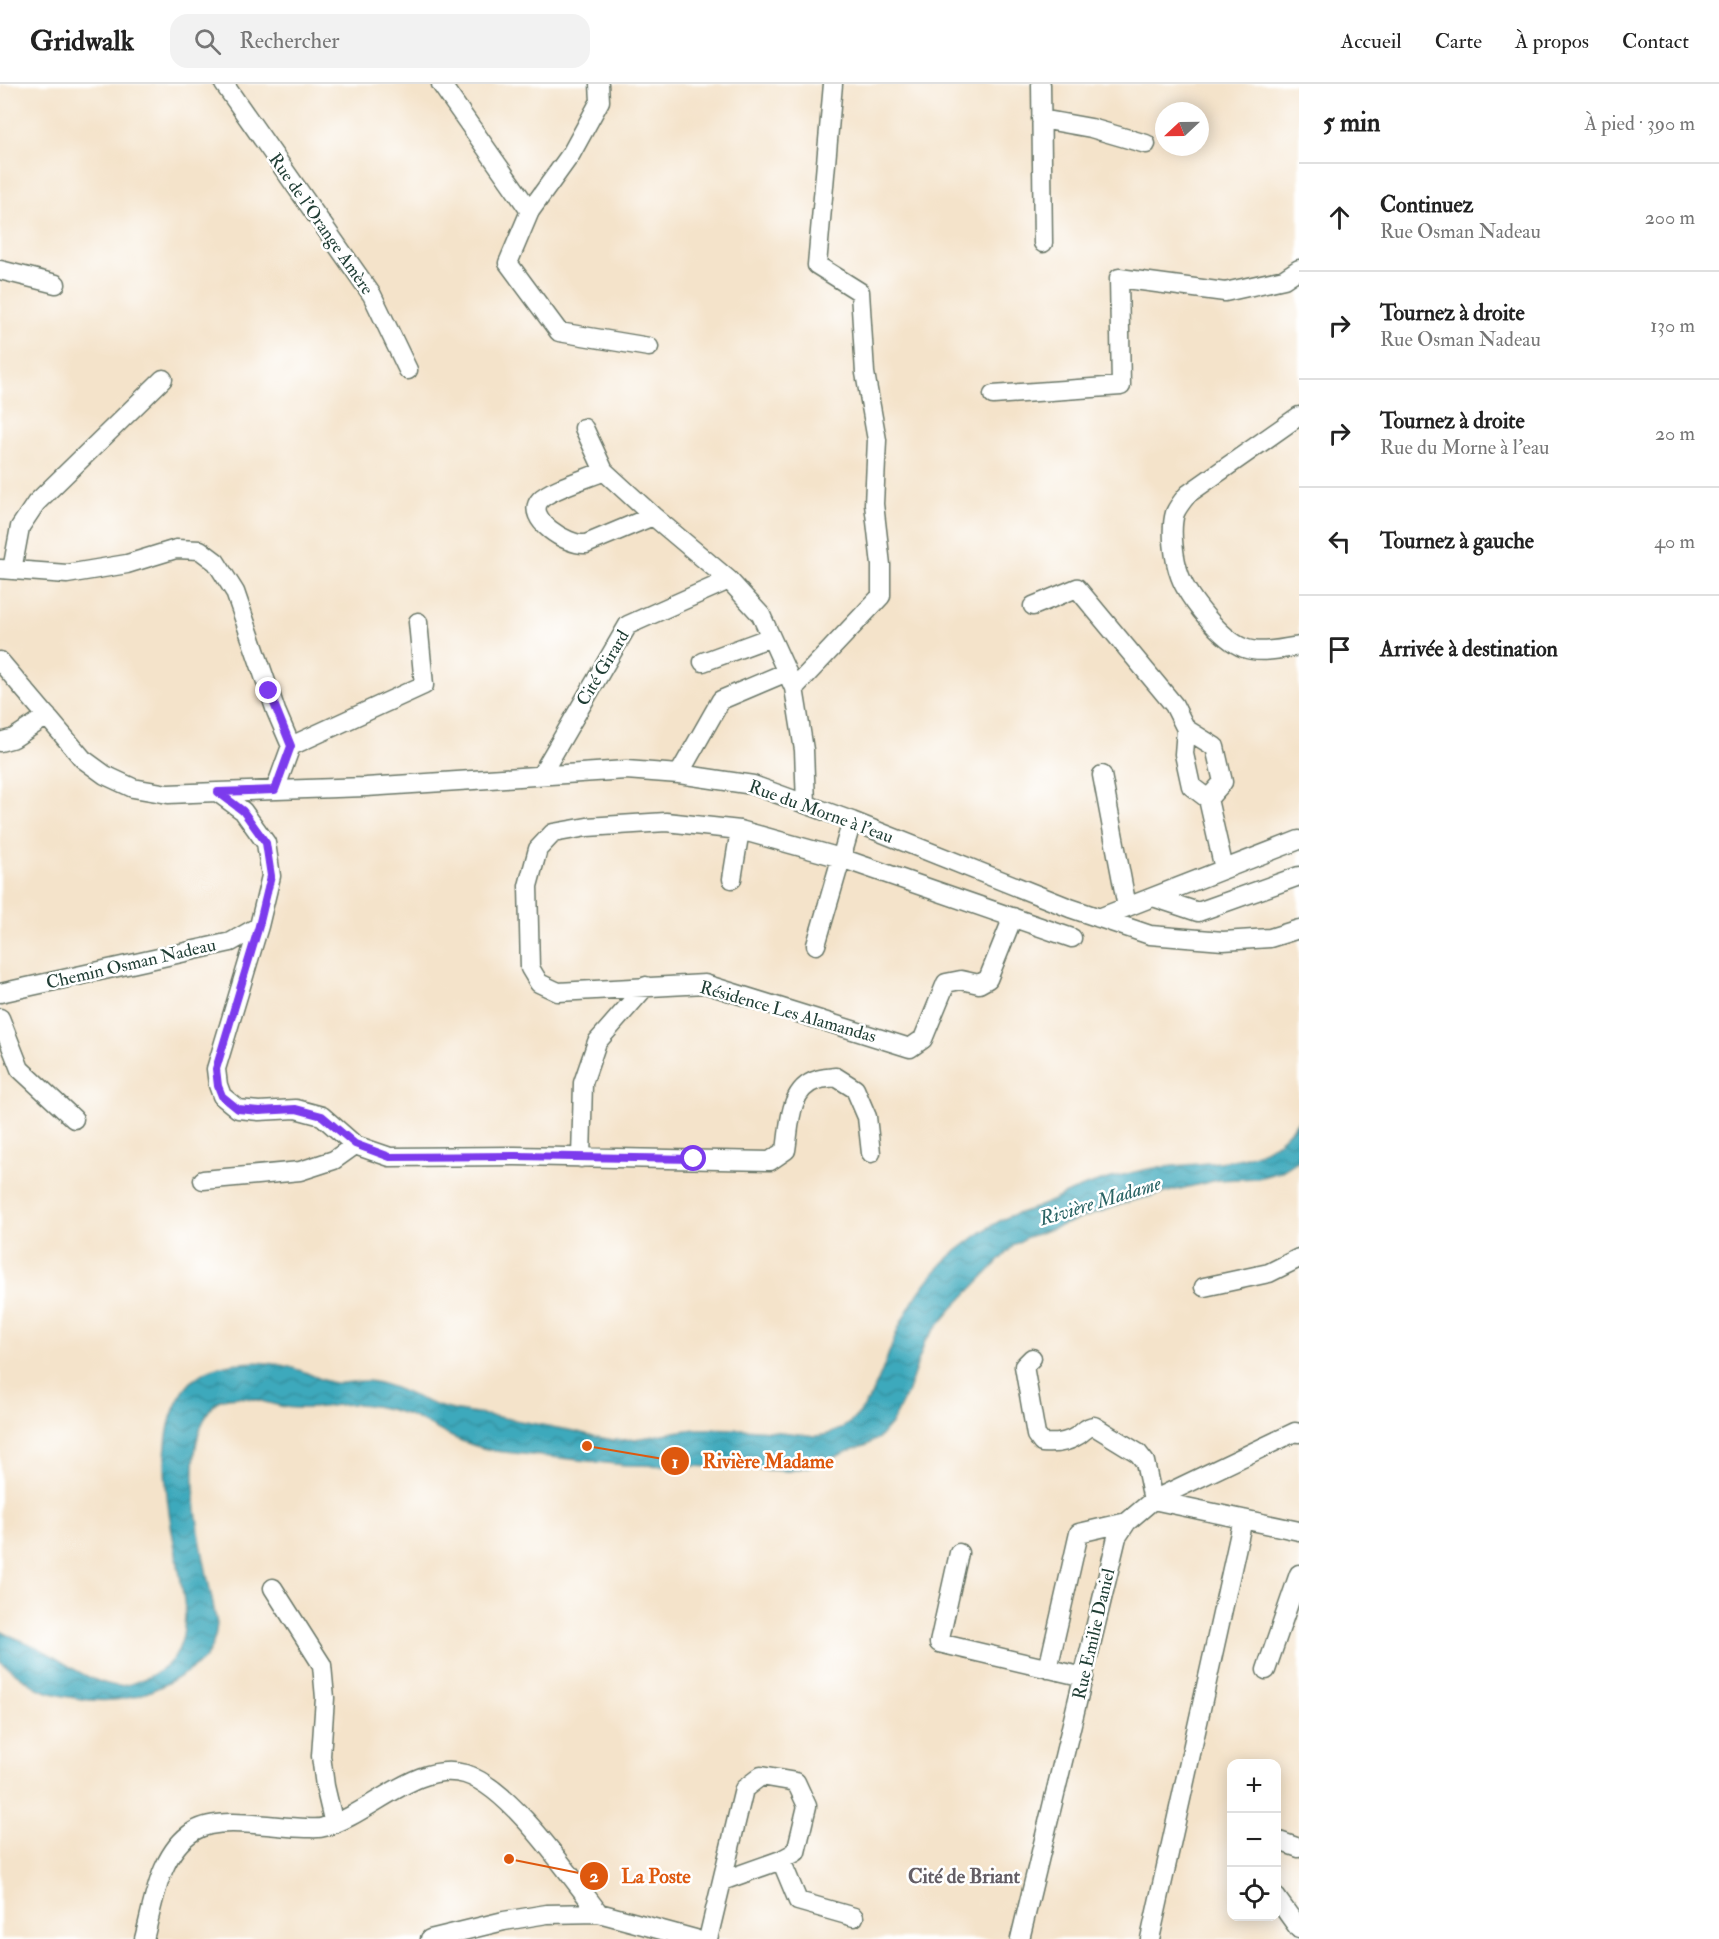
<!DOCTYPE html>
<html lang="fr">
<head>
<meta charset="utf-8">
<style>
	:root { --surface:#fff; --page:#f2f2f2; --text:#222; --muted:#767676; --line:#e0e0e0 }
	body { margin:0; font-family:"IM FELL Double Pica",serif; background:var(--page); color:var(--text) }
	.controls { position:absolute; right:18px; bottom:18px; display:grid; overflow:hidden; border-radius:12px; box-shadow:0 3px 15px #0003 }
	.controls button { width:54px; height:54px; display:grid; place-items:center; padding:0; border:0; border-bottom:2px solid var(--line); background:var(--surface); color:var(--text); font:30px sans-serif }
	.compass { position:absolute; left:1155px; top:18px; width:54px; height:54px; border-radius:50%; background:var(--surface); box-shadow:0 3px 15px #0003; rotate:248deg }
	.stop { position:absolute; width:18px; height:18px; margin:-14px; border:4px solid #7c3aed; border-radius:50%; background:#fff }
	.stop.end { background:#7c3aed; border-color:#fff; box-shadow:0 2px 6px #0008 }
	.list { margin:0; padding:0; list-style:none }
	h2 { display:flex; justify-content:space-between; align-items:center; height:78px; margin:0; padding:0 24px; font-size:26px }
	h2 small { font-size:20px; font-weight:400; color:var(--muted) }
	.list li { display:grid; grid-template-columns:39px 1fr auto; gap:18px; align-items:center; box-sizing:border-box; height:108px; padding:0 24px; border-top:2px solid var(--line) }
	.list b { display:block; font-size:22px; white-space:nowrap }
	.list p { margin:0; font-size:20px; white-space:nowrap; color:var(--muted) }
	.list em { font-size:20px; font-style:normal; color:var(--muted) }
	.icon { flex:none; width:33px; height:33px; fill:none; stroke:currentColor; stroke-width:2; stroke-linecap:round; stroke-linejoin:round }
	.map { position:relative; flex:none; width:1299px; height:1855px; overflow:hidden }
	header { display:flex; align-items:center; gap:36px; box-sizing:border-box; height:84px; padding:0 30px; background:var(--surface); border-bottom:2px solid var(--line) }
	header strong { font-size:28px }
	nav { display:flex; gap:33px; margin-inline-start:auto; font-size:21px }
	.search { width:420px; height:54px; background:var(--page); display:flex; align-items:center; gap:15px; box-sizing:border-box; padding:0 21px; border-radius:18px; color:var(--muted); font-size:22px }
	main { display:flex }
	aside { flex:1; background:var(--surface) }
	.map>svg:first-child { display:block }
	.water { fill:url(#water-waves); stroke:#2e7378; stroke-width:1.5 }
	.lines { fill:none; stroke-linecap:round; stroke-linejoin:round }
	.minor-casing { stroke:#6a7768; stroke-width:21 }
	.minor { stroke:#fff; stroke-width:18 }
	.route { stroke:#7c3aed; stroke-width:8 }
	.labels { text-anchor:middle; dominant-baseline:central; stroke-width:5; stroke-linejoin:round; paint-order:stroke }
	.street-label { font-size:18px; fill:#1f3d34; stroke:#fff }
	.water-label { font-size:20px; font-style:italic; fill:#296364; stroke:#fff }
	.neighbourhood-label { font-size:20px; font-weight:bold; fill:#645e65; stroke:#fff }
	.leader { fill:none; stroke:#de580e; stroke-width:2 }
	.callout-dot { fill:#de580e; stroke:#fff; stroke-width:2 }
	.mark-label { font-size:18px; text-anchor:middle; font-weight:bold; fill:#fff }
	.callout-label { font-size:20px; text-anchor:middle; font-weight:bold; fill:#de580e; stroke:#fff; stroke-width:5; stroke-linejoin:round; paint-order:stroke }
</style>
</head>
<body>
<header>
<strong>Gridwalk</strong>
<div class="search"><svg class="icon" aria-label="search" viewBox="0 0 24 24"><circle cx="10" cy="10" r="6"/><path d="M15 15l6 6"/></svg>Rechercher</div>
<nav><a>Accueil</a><a>Carte</a><a>À propos</a><a>Contact</a></nav>
</header>
<main>
<div class="map">
<svg width="1299" height="1855" viewBox="0 0 1299 1855">
	<defs>
		<pattern id="water-waves" width="16" height="10" patternUnits="userSpaceOnUse" patternTransform="scale(1.5)"><rect width="16" height="10" fill="#3ca9bc"/><path d="M0 5q4-4 8 0t8 0" fill="none" stroke="#328b9a"/></pattern>
	</defs>
	<rect width="100%" height="100%" fill="#fff"/>
	<filter id="ink" filterUnits="userSpaceOnUse"><feTurbulence type="fractalNoise" baseFrequency=".0167" numOctaves="2"/><feDisplacementMap in="SourceGraphic" scale="12" xChannelSelector="R" yChannelSelector="G"/><feConvolveMatrix kernelMatrix="1 2 1 2 8 2 1 2 1" color-interpolation-filters="sRGB"/></filter>
	<filter id="wash" filterUnits="userSpaceOnUse"><feTurbulence type="fractalNoise" baseFrequency=".008" numOctaves="4" result="noise"/><feDisplacementMap in="SourceGraphic" scale="24" xChannelSelector="R" yChannelSelector="G"/><feGaussianBlur stdDeviation="1.35" result="paint"/><feColorMatrix in="noise" values="0 0 0 0 0 0 0 0 0 0 0 0 0 0 0 0 0 1.4 0 .05"/><feComposite in="paint" operator="in"/></filter>
	<g filter="url(#wash)">
		<rect width="100%" height="100%" fill="#f4e3ca"/>
		<path class="water" d="M1299,1036V1076L1280,1088L1258,1094L1217,1096L1131,1117L1025,1154L1015,1160L952,1225L925,1257L907,1310L892,1339L879,1354L865,1362L853,1365L816,1381L789,1387L692,1382L625,1381L495,1367C480,1364 465,1359 452,1353C435,1345 420,1334 402,1329C386,1324 370,1320 353,1320C334,1320 314,1326 294,1324C270,1323 248,1308 223,1315C213,1318 209,1326 205,1334C178,1385 207,1485 217,1540C214,1572 202,1580 175,1595C138,1616 111,1621 69,1613C59,1611 47,1609 38,1604C25,1597 12,1586 0,1577V1547C14,1554 28,1558 42,1566C65,1578 86,1596 112,1601C122,1604 133,1599 143,1595C177,1582 185,1561 185,1526C179,1462 140,1352 191,1298C215,1273 271,1275 302,1287C313,1291 324,1298 336,1299C347,1300 357,1296 368,1297C395,1300 419,1317 445,1324C462,1329 481,1330 498,1333C522,1337 546,1342 569,1346C585,1349 602,1356 618,1356C645,1357 671,1346 699,1345C738,1343 777,1347 816,1352C871,1347 881,1283 899,1243C913,1213 937,1180 964,1161C978,1150 994,1139 1010,1132C1022,1128 1034,1125 1045,1120C1056,1115 1067,1109 1078,1105C1097,1097 1119,1092 1139,1087C1180,1077 1237,1085 1273,1061C1283,1055 1291,1045 1299,1036Z"/>
	</g>
	<g filter="url(#ink)">
		<g class="lines">
			<defs>
				<path id="minor" d="M224,0L372,211L408,286
					M441,0L530,127
					M599,0L600,17L571,70L530,127L508,179L559,248L649,263
					M1041,0L1043,159
					M1041,35L1091,44L1146,60
					M0,186L56,200
					M993,311L1121,302L1119,194L1225,208L1284,195L1299,185
					M1299,332L1188,410C1184,415 1178,422 1175,429C1170,446 1174,476 1180,492C1188,514 1222,556 1244,564C1260,570 1282,565 1299,562
					M584,344L604,387L653,432L729,496L761,531L794,604L804,666L806,720
					M604,387C589,394 550,405 540,416C524,434 567,462 586,460L653,432
					M0,485L67,490L127,480L176,465L200,466L216,478L235,508L276,627L291,662L275,706
					M12,486L20,443L36,419L163,295
					M1033,522L1077,504L1174,621L1186,645L1184,670L1191,702L1208,715L1224,785
					M0,577L83,675L105,691L133,704L168,710L217,708L243,727L266,759L271,792L259,842L216,985L218,1001L222,1012L238,1025L259,1027L296,1025L322,1032L355,1061L390,1073L515,1072L770,1077L786,1066C790,1043 788,1005 817,996C822,994 829,994 836,993L855,1005L867,1033L871,1069
					M703,578L771,553
					M794,604L881,512V481L874,420L877,356L865,289L860,208L817,181L833,0
					M1186,645L1215,663L1223,698L1208,715
					M0,658L14,654L47,632
					M291,662L424,601L418,538
					M679,690L721,616L787,588
					M541,691L628,541L729,496
					M1102,691L1127,823
					M217,708L366,703L626,686L679,690L753,701L852,737L1070,824L1150,851L1223,857L1270,854L1299,845
					M732,795L740,746
					M1153,813L1198,828L1299,792
					M1013,833L988,895L979,900L961,896L946,899L923,955L910,964L705,900L558,908L539,899L530,884L528,802L538,765L553,749L587,743L666,738L740,746L841,774L1072,854
					M1099,834L1299,756
					M816,861L852,737
					M0,909L231,858L259,842
					M0,934L20,985L74,1035
					M581,1074L583,999L597,958L646,902
					M203,1096L300,1087L334,1076L355,1061
					M1204,1203L1269,1189L1299,1174
					M1032,1274L1024,1282L1036,1351L1042,1359C1053,1360 1067,1359 1077,1352C1084,1348 1085,1343 1094,1342L1138,1369L1145,1378L1153,1416L1299,1447
					M959,1469L939,1559L1084,1593
					M273,1504L322,1581L325,1614L321,1672L325,1702L334,1740
					M1048,1585L1079,1449L1127,1438
					M1266,1586L1299,1490
					M1276,1756L1299,1764
					M781,1776L798,1817L854,1833
					M1276,1813L1299,1845
					M144,1855C154,1818 159,1769 194,1747C220,1731 276,1744 306,1744C312,1744 319,1745 324,1743C370,1731 416,1676 465,1690C511,1704 569,1791 599,1829
					M430,1855L504,1837L547,1830L599,1829L695,1855
					M708,1855L744,1705L761,1692L796,1698L807,1722L796,1768L781,1776L722,1797
					M1020,1855L1117,1453L1127,1438L1153,1416L1295,1348L1299,1349
					M1150,1855L1243,1435"/>
			</defs>
			<use href="#minor" class="minor-casing"/>
			<use href="#minor" class="minor"/>
		</g>
	</g>
	<g class="lines" filter="url(#ink)">
		<path class="route" d="M269,607L291,662L275,706L218,708L243,727L266,759L271,792L259,842L216,985L218,1002L222,1012L238,1025L259,1027L296,1025L322,1032L355,1060L390,1073L515,1072L694,1075"/>
	</g>
	<g class="labels">
		<g class="street-label">
			<text transform="translate(321 140) rotate(55)">Rue de l'Orange Amère</text>
			<text transform="translate(603 584) rotate(-59)">Cité Girard</text>
			<text transform="translate(821 728) rotate(20)">Rue du Morne à l'eau</text>
			<text transform="translate(131 880) rotate(-13)">Chemin Osman Nadeau</text>
			<text transform="translate(788 928) rotate(16)">Résidence Les Alamandas</text>
			<text transform="translate(1094 1550) rotate(-77)">Rue Emilie Daniel</text>
		</g>
		<g class="water-label">
			<text transform="translate(1100 1117) rotate(-17)">Rivière Madame</text>
		</g>
		<g class="neighbourhood-label">
			<text x="964" y="1792">Cité de Briant</text>
		</g>
	</g>
	<path class="leader" d="M587 1362L675 1377M509 1775L594 1792"/>
	<g class="callout-dot">
		<circle cx="587" cy="1362" r="6"/>
		<circle cx="509" cy="1775" r="6"/>
		<circle cx="675" cy="1377" r="15"/>
		<circle cx="594" cy="1792" r="15"/>
	</g>
	<g class="mark-label">
		<text x="675" y="1384">1</text>
		<text x="594" y="1798">2</text>
	</g>
	<g class="callout-label">
		<text x="768" y="1384">Rivière Madame</text>
		<text x="656" y="1799">La Poste</text>
	</g>
</svg>
<div class="controls">
<button>+</button>
<button>−</button>
<button><svg class="icon" aria-label="locate" viewBox="0 0 24 24"><circle cx="12" cy="12" r="6"/><path d="M12 2v4M12 18v4M2 12h4M18 12h4"/></svg></button>
</div>
<svg class="compass" viewBox="-18 -18 36 36"><path d="M0-13l5 13h-10z" fill="#e53935"/><path d="M0 13l5-13h-10z" fill="#767676"/></svg>
<div class="stop" style="left:694px;top:1075px"></div>
<div class="stop end" style="left:269px;top:607px"></div>
</div>
<aside>
<h2>5 min<small>À pied · 390 m</small></h2>
<ul class="list">
<li><svg class="icon" aria-label="ahead" viewBox="0 0 24 24"><path d="M12 20V5M6 11l6-6 6 6"/></svg><div><b>Continuez</b><p>Rue Osman Nadeau</p></div><em>200 m</em></li>
<li><svg class="icon" aria-label="right" viewBox="0 0 24 24"><path d="M7 20v-9h11M14 6l5 5-5 5"/></svg><div><b>Tournez à droite</b><p>Rue Osman Nadeau</p></div><em>130 m</em></li>
<li><svg class="icon" aria-label="right" viewBox="0 0 24 24"><path d="M7 20v-9h11M14 6l5 5-5 5"/></svg><div><b>Tournez à droite</b><p>Rue du Morne à l'eau</p></div><em>20 m</em></li>
<li><svg class="icon" aria-label="left" viewBox="0 0 24 24"><path d="M17 20v-9H6M10 6l-5 5 5 5"/></svg><div><b>Tournez à gauche</b></div><em>40 m</em></li>
<li><svg class="icon" aria-label="arrive" viewBox="0 0 24 24"><path d="M6 21V4h12l-3 4 3 4H6"/></svg><div><b>Arrivée à destination</b></div></li>
</ul>
</aside>
</main>
</body>
</html>
